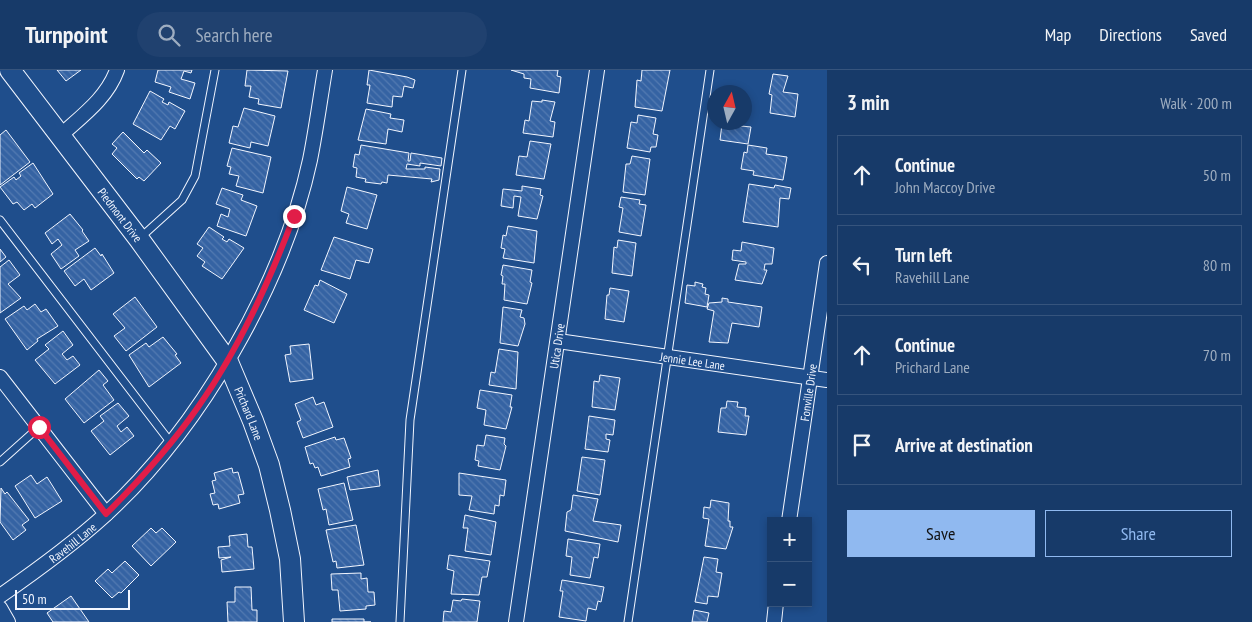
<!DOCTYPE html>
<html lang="en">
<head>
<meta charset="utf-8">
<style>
	:root { --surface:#173a69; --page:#20416f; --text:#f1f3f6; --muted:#9eadc0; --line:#36547d; --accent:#90b9f0 }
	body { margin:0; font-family:"PT Sans Narrow",sans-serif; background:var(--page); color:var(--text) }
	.controls { position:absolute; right:15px; bottom:15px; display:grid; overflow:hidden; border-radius:0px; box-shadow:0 2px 8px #0003 }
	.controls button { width:45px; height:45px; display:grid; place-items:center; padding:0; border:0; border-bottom:1px solid var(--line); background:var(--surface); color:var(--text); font:25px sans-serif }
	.compass { position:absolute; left:707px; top:15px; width:45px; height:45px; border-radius:50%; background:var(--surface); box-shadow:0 2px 8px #0003; rotate:8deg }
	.scale { position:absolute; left:15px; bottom:12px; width:115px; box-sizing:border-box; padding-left:5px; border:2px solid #f2f6ff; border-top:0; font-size:14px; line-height:18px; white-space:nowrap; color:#f2f6ff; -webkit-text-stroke:4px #1f4e8c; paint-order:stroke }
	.stop { position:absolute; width:15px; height:15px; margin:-11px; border:4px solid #e11d48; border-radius:50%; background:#fff }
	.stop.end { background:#e11d48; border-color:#fff; box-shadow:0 1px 5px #0008 }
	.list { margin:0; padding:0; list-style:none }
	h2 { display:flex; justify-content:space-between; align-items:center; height:65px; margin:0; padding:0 20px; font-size:21px }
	h2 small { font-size:16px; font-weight:400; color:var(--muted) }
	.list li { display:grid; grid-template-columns:32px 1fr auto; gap:15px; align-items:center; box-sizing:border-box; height:80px; margin:0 10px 10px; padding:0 10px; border:1px solid var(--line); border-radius:0px }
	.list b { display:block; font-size:19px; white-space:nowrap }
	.list p { margin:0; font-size:16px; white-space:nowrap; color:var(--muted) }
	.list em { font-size:16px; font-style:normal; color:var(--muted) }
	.actions { display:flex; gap:10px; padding:15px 20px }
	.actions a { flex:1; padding:11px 0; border:1px solid var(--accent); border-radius:0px; text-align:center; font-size:18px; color:var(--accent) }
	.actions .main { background:var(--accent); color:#111 }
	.icon { flex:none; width:28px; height:28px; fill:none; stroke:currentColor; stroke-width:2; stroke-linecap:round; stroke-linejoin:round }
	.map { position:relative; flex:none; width:827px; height:552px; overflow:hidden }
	header { display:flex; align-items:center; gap:30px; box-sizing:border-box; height:70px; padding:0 25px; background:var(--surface); border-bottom:1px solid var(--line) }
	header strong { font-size:24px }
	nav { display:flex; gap:28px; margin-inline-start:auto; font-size:18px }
	.search { width:350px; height:45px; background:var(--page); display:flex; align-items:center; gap:12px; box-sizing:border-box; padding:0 18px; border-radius:28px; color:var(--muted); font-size:19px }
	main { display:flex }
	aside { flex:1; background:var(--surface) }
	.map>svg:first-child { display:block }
	.building { fill:url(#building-back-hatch); stroke:#f2f6ff }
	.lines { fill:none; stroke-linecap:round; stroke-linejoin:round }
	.lane-casing { stroke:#f2f6ff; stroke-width:9 }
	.street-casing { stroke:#f2f6ff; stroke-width:16 }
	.secondary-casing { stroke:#f2f6ff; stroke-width:22 }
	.lane { stroke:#1f4e8c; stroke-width:7 }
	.street { stroke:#1f4e8c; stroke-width:14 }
	.secondary { stroke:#1f4e8c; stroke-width:20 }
	.route { stroke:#e11d48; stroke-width:6 }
	.labels { text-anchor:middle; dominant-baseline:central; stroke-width:4; stroke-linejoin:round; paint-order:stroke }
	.street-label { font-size:12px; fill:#f2f6ff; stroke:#1f4e8c }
</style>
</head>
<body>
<header>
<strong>Turnpoint</strong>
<div class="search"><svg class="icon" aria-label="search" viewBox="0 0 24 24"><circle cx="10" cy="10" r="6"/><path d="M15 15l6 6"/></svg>Search here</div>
<nav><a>Map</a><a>Directions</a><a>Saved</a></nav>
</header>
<main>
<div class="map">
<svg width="827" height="552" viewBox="0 0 827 552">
	<defs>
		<pattern id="building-back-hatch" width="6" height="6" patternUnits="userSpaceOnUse" patternTransform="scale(1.25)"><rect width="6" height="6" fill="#3563a3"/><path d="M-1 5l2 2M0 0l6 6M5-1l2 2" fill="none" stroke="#537ab1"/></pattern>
	</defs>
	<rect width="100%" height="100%" fill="#1f4e8c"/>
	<path class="building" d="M57,0H81L66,11Z
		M158,0H192L191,3L184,1L181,9L195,13L190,29L169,22L171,17L155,12Z
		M247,0L288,1L281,38L258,34L259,29L249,27L251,16H245Z
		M369,0L407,7L415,10L413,18L404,16L402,27L393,26L392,37L367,33L370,15H367Z
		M511,0H558L557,6L561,7L559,23L530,18L531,9L524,8V4Z
		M642,0H670L662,41L635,37L637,10L641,11Z
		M773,4L788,6L783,22L798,24L795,47L770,43L772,25L769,24Z
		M150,21L164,29L162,32L168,35L169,32L185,41L175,59L170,56L161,70L133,54Z
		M542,30L555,32L550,51L555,52L553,67L523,63L525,50L529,51L532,31L542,32Z
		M244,38L275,46L268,76L251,72L250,78L229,73L233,56L238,57Z
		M366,39L391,44L390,48L404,50L402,62L388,59L386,74L358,70Z
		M638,45L656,48L653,64L658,65L656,77H651L650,82L627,78L631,52L637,53Z
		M722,54L751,57L748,74L720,70Z
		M6,60L30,92L0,115V65Z
		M123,62L144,83L147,80L161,93L144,111L139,107L137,109L112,84L117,78L112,74Z
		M530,71L551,74L544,109L516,105L519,86L527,87Z
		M361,75L409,83L408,91H410L411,83L442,88L441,96L420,93V96L407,94L406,99H425V97L440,99L439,110L431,112L432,109L388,105L387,113L382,112L381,114L365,112L366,109L356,107L357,98L353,97L355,84L359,85Z
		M748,75L767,78L766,84L787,87L783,110L753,105L754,101L741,99L744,82L747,83Z
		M232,78L271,87L263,123L236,116L239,106L229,104L231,97L227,96Z
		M632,86L650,89L645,125L623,122L626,94H630Z
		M33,93L53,124L35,138L32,134L24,140L17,132L13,134L0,117L14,107L16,110L21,106L19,103Z
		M749,114L774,118L775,115L791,118L789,129L780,128L778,157L743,152Z
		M522,116L541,119L540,125L543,126L537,149L518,146L521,127L514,126L513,138L501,136L503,119L522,121Z
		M347,117L377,125L367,159L346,153L349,144L341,141Z
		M222,118L243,125L241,130L257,136L246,166L217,156L221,144L228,147L230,139L216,134Z
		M621,127L640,130L639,134L646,135L641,166L619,162L623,138L619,137Z
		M70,144L83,160L82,161L89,171L75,180L79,186L61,199L51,184L62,175L58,169L52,174L45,163Z
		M508,156L537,161L534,193L503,188L505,179L501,178L503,165L506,166Z
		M209,157L224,167L222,169L227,172L229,169L244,178L222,209L202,196L205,192L197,186L203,178L197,174Z
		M334,167L373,179L369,193L356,190L350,209L321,200Z
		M618,170L636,173L632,206L612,203L614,177L617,178Z
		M742,172L774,178L772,194H765L764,200H767L762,214L735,210L739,194H746V192L732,190L733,180L741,181Z
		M95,178L101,186L102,184L114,203L91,220L84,209L75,216L64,201Z
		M0,179L6,187L0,192Z
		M9,190L20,205L8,214L21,228L0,243V197Z
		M503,195L532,200L530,212L532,213L527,234L504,230L505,214H502L503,206L501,205Z
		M320,210L347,224L334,253L304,240L315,215L318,216Z
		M695,212L703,214L702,217L706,218L705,224L709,225L707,237L685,233L687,215L695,216Z
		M610,218L629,221L624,252L605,249L607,225H609Z
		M135,227L157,257L126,281L114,266L125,258L113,244Z
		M722,228L728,229V232L762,237L759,257L732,253L728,273L709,272L714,241L707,239L709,233L722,232Z
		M35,234L41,242L46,239L58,256L37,269L38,271L27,280L5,249L24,236L27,240Z
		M503,237L522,240L520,247L524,248L525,254L518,276L500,273Z
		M63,261L73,275L62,284L67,290L73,286L80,295L55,314L35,290L49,279L45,275Z
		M163,267L177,284L175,285L181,293L149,317L129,285L146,273L149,277Z
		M309,274L313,309L290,312L285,285L291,284L290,276Z
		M499,279L518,282L516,319L489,315L491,302L495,303Z
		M99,300L108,311L103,315L114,330L84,353L65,329Z
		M600,305L620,308L615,340L592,337L594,311L599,312Z
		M480,320L512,325L510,337H512L506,359L484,355L486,340L477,338Z
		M313,327L316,335L324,332L333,357L303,368L297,352L301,350L295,334Z
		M727,331L738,332L737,337L746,338L745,346H749L746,365L718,362L721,338H726Z
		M118,333L129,346L117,356L121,362L127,357L134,366L110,385L91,361L104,351L100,346Z
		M589,346L615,350L613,365L606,364V369L610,370L608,382L585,379Z
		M486,365L505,368L504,374L506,376L500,400L478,396L479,391L475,390L477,375L484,376Z
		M335,367L336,370L344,368L351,388L348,389L350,397L321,406L318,397L315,398L313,393L310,394L305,377Z
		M582,387L605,390L600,425L577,421Z
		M232,398L233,403L238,402L244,424L238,425L240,433L219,439L218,434L213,435L210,424L215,423L212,411L216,410L214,403Z
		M378,400L380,416L350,420L347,407Z
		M459,403L506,410L504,426L500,425L499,436L495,435L494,444L469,440L472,426L459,425Z
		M31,405L37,414L47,407L62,431L35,448L15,416Z
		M344,413L353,450L329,455L326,439L323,440L318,419Z
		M1,418L5,424L7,422L29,450L22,455L26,460L13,470L0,452Z
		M573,425L598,429L593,451L621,455L618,472L565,461L567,442L571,440Z
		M711,430L729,433L728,451H730V457H733L726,479L705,476L709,449L703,448L704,437L710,438Z
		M465,445L496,452L491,485L465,481L468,458H463Z
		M356,455L364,495L337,498L336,491L333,492L326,460Z
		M151,458L156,463L162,458L176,472L151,496L132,476Z
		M247,464L248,477H252L254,499L222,502L221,490L231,487L219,488L218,477L230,476L229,466Z
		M568,469L600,474L598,488L594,487L590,508L570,505L572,487L566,486Z
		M449,485L490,491L487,507H482L479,525L451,524L454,501L447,499Z
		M704,487L718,489L716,502L722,503L718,527L708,526L707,534L695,532Z
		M125,491L139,505L121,523L119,522L112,528L95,511L108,499L112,503Z
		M361,503V509L367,508L368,522H374L375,535L366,536V539L340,541L338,520H332L331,504Z
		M562,510L604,517L601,532L598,531L596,540L588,538L586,551L559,547L563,521H560Z
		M235,517H251L252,540H257V552H228L227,532H235Z
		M71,526L89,552H53L47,543Z
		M462,529L480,531L477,552H443L444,541L451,542L453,530L461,531Z
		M694,540L709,543L707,552H692Z
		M332,549H364V552H371H332Z"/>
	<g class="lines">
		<defs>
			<path id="lane" d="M0,150L171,373
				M140,168L182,130L195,106L215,0
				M0,392L39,357
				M400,552L410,350L462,0
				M628,552L710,0"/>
			<g id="street">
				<path d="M61,65C82,46 107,28 117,0"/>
				<path id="s1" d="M558,271L827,310"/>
				<path d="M0,307L106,444"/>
				<path id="s2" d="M789,451L827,193"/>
				<path id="s3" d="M0,526C36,501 72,475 105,445C199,359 283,215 310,90C316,60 320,30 325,0"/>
				<path d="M0,538L8,552"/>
				<path id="s4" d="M516,552L597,0"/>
				<path d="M774,552L776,533"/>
			</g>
			<g id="secondary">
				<path id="s5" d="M10,0L139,169L228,292L253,351L269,395L280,440L290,489L294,552"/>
			</g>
		</defs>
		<use href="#lane" class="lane-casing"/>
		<use href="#street" class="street-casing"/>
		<use href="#secondary" class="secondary-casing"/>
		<use href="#lane" class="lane"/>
		<use href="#street" class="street"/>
		<use href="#secondary" class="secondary"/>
	</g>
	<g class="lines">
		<path class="route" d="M39,357L106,444C139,411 171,376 198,337C239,279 269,213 294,146"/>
	</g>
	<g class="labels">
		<g class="street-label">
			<text stroke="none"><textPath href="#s5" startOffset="182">Piedmont Drive</textPath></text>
			<text stroke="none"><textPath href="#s4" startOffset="279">Utica Drive</textPath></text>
			<text stroke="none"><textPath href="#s1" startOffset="136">Jennie Lee Lane</textPath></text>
			<text stroke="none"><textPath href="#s2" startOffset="130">Fonville Drive</textPath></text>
			<text stroke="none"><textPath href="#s5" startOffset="420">Prichard Lane</textPath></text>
			<text stroke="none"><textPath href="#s3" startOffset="90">Ravehill Lane</textPath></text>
		</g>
	</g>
</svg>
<div class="controls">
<button>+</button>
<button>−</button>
</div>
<svg class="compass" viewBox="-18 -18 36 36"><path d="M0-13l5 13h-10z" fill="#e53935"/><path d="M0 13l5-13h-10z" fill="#9eadc0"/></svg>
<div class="scale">50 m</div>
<div class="stop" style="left:39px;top:357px"></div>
<div class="stop end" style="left:294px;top:146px"></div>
</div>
<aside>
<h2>3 min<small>Walk · 200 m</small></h2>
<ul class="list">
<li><svg class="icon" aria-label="ahead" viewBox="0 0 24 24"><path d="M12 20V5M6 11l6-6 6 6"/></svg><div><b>Continue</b><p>John Maccoy Drive</p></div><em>50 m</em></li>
<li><svg class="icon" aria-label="left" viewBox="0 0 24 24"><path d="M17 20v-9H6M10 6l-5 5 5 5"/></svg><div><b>Turn left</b><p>Ravehill Lane</p></div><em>80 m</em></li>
<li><svg class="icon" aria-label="ahead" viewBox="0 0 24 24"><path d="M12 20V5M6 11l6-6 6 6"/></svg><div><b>Continue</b><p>Prichard Lane</p></div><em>70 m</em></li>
<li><svg class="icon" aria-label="arrive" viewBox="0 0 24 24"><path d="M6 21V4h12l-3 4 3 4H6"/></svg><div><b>Arrive at destination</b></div></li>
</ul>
<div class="actions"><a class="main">Save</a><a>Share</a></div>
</aside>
</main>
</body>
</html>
